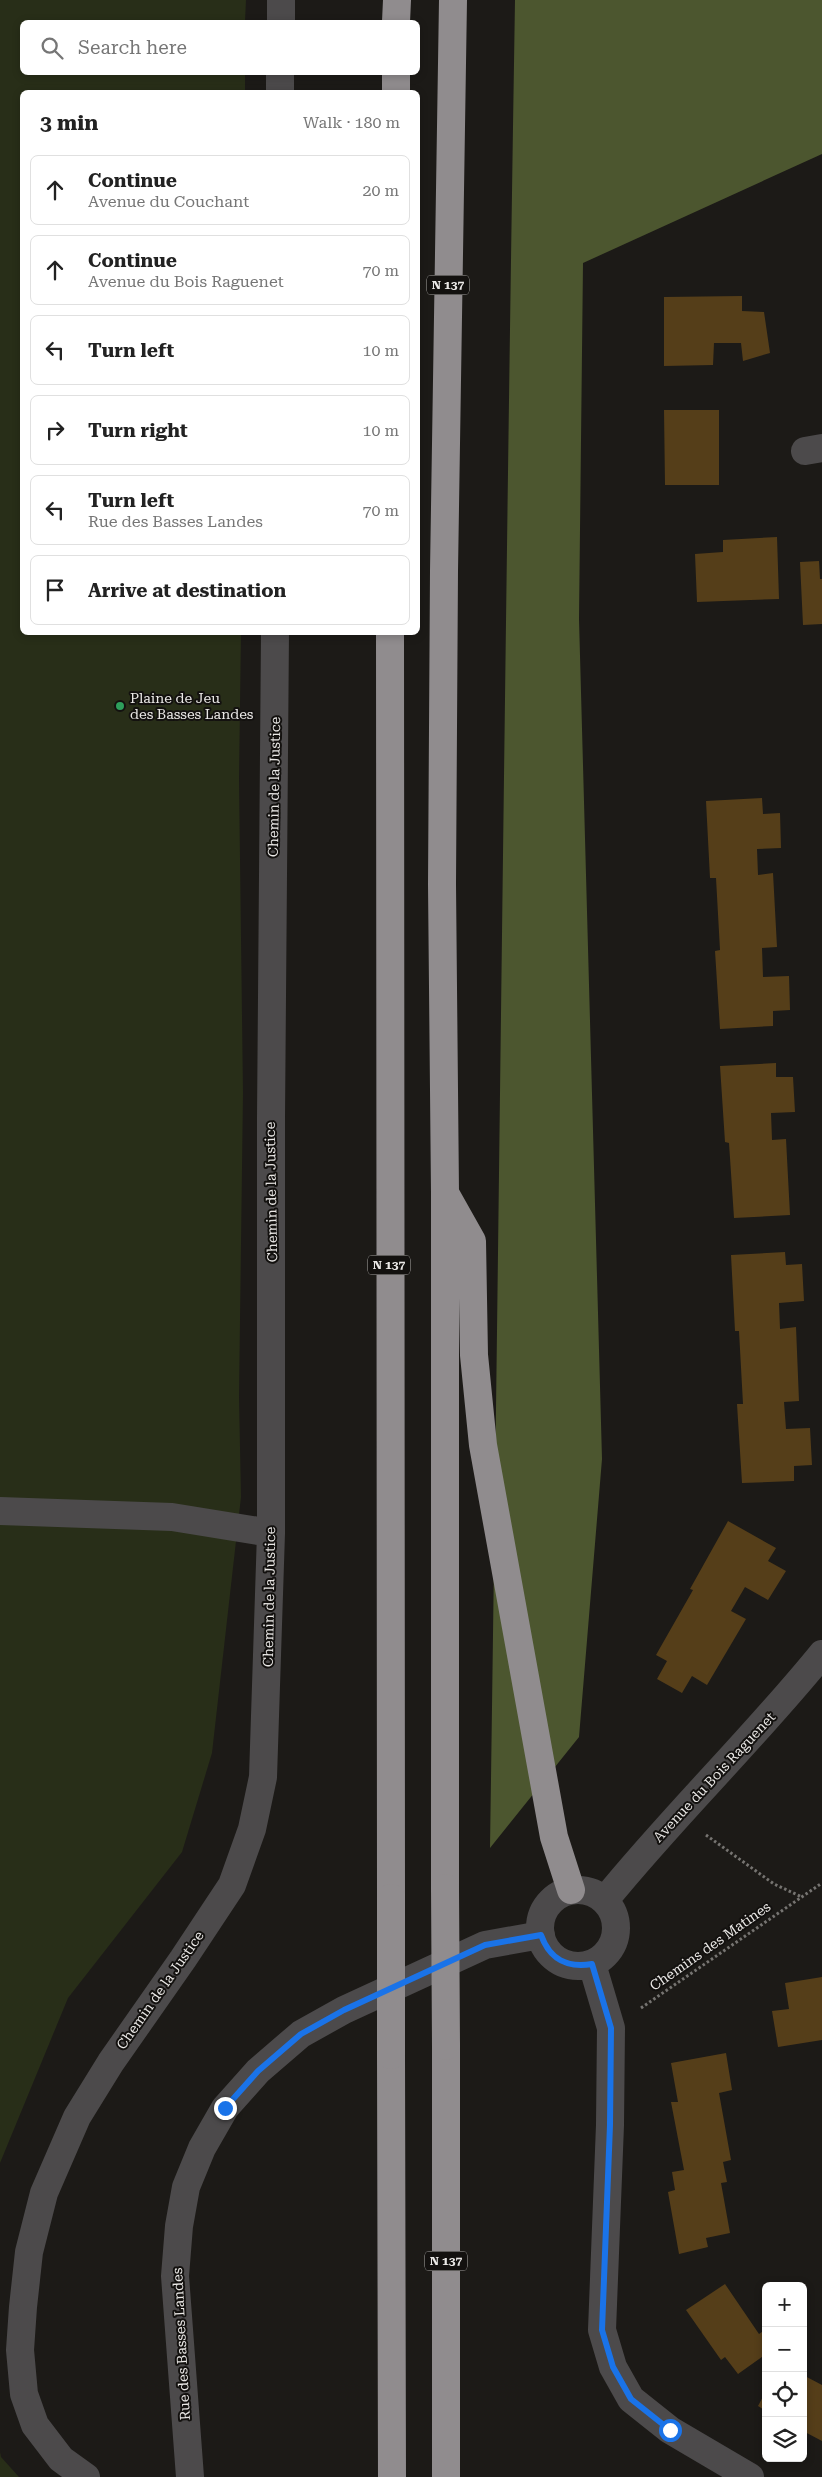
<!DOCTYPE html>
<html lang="en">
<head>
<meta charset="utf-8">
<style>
	:root { --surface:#fff; --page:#f2f2f2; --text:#222; --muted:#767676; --line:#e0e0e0 }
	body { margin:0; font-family:"Roboto Serif",serif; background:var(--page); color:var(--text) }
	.controls { position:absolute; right:15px; bottom:15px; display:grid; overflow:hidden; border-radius:8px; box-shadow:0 2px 8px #0003 }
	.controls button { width:45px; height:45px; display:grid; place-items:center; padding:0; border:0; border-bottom:1px solid var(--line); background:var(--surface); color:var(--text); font:25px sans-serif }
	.stop { position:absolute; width:15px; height:15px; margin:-11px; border:4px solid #1a73e8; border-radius:50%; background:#fff }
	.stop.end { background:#1a73e8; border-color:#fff; box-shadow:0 1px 5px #0008 }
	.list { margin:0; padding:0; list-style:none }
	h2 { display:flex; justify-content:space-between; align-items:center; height:65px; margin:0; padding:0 20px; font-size:21px }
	h2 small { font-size:16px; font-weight:400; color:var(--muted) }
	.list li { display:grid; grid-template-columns:32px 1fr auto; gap:15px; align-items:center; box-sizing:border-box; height:70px; margin:0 10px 10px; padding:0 10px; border:1px solid var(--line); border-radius:8px }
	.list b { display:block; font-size:19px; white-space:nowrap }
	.list p { margin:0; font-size:16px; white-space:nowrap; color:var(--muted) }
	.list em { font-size:16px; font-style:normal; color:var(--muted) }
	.icon { flex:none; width:28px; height:28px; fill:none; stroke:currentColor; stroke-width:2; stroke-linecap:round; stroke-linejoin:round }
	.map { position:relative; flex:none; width:822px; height:2477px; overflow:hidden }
	.search { position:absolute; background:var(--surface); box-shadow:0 2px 8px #0003; left:20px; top:20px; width:400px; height:55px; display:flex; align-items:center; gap:12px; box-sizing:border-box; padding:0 18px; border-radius:8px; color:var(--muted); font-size:19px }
	.panel { position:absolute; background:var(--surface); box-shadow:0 2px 8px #0003; left:20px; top:90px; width:400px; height:545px; border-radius:8px }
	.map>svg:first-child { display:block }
	.green { fill:#282e18 }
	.forest { fill:#4c562f }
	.building { fill:#553e19 }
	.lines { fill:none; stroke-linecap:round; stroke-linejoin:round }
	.path { stroke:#767471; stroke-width:3; stroke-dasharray:2.5 2.5; stroke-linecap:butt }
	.minor { stroke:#4c4a4b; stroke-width:28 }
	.highway { stroke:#908c8e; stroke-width:28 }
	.highway-bridge { stroke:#908c8e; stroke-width:28 }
	.route { stroke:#1a73e8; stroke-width:6 }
	.leisure-dot { fill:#2e9e5b; stroke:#13110f; stroke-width:2 }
	.labels { text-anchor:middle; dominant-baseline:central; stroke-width:4; stroke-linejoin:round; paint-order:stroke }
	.shield { fill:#13110f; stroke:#aaa8a6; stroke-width:1 }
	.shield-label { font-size:12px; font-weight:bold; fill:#eae8e6 }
	.poi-label { font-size:14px; fill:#eae8e6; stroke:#13110f; text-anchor:start }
	.street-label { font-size:14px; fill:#eae8e6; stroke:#13110f }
</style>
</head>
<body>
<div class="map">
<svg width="822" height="2477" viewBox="0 0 822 2477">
	<rect width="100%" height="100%" fill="#1c1a17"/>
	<path class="green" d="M0,0H246L245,22H22V72L245,73V92H22V632L241,633L239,780L243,1093L239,1397L241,1497L212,1753L182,1852L68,1998L0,2163Z
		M0,2452L1,2457L19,2477H0Z"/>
	<path class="forest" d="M515,0H822V154L583,263L579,619L602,1459L579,1737L490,1848C499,1232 505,616 515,0Z"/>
	<path class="building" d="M742,296V311L764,312L770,353L743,361L741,343H714L713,365L664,366V297Z
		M664,410H719V485H665Z
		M777,537L779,599L697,602L695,554L723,552V540Z
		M819,561L820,579H822V624L803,625L800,562Z
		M762,798L763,814L780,813L781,848L757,849L758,875L773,873L777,947L762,948L763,977L789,976L790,1010L773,1011V1026L720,1029L715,951L720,950L716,878H710L706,801Z
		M776,1063V1077H793L795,1112L771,1113L772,1140L786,1139L790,1215L734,1218L729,1143L725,1142L720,1066Z
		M785,1252L786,1265L802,1264L804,1301L779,1303L780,1329L796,1327L799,1401L784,1402L786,1429L810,1428L812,1465L794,1466V1481L742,1483L737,1404H743L739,1331H735L731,1255Z
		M728,1521L776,1548L768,1561L786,1571L768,1600L745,1587L731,1611L746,1619L707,1685L692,1676L682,1693L657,1679L667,1661L656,1655L693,1590L690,1589Z
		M822,1977V2040L778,2047L772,2011L789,2009L785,1983Z
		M726,2053L732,2090L719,2093L731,2160L723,2162L727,2182L721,2183L730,2233L706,2238L708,2247L679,2254L668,2192L675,2190L672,2172L684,2170L671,2102H678L671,2063Z
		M725,2284L759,2334L766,2329V2354L738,2374L725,2357L721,2360L686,2310Z
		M803,2375L822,2385V2441L803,2431Z
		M766,2391V2411L758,2406Z"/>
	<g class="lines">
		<path class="path" d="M706,1835L774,1884L802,1897
			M641,2008L822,1883"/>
		<path class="minor" d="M281,22V0
			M280,92V72
			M805,451L822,448
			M0,1511L172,1517L271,1533
			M540 1928a38 38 0 1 1 76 0a38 38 0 1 1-76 0Z
			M605,1900C674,1815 753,1739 822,1654
			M592,1964L611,2028L610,2125L602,2330L613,2367L631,2399L670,2430L750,2477
			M86,2477L61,2459L35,2425L24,2394L20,2350L23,2307L29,2252L44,2193L77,2117L111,2062L183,1959L232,1885L252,1829L263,1777L271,1533V1118L275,632
			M190,2477L175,2276L179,2226L186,2187L202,2148L225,2108L258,2071L301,2034L344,2010L485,1945L541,1935"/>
		<path class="highway" d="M396,22L397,0
			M396,92V72
			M390,632L391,1898
			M445,1193L472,1241L474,1355L483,1445L554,1837L571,1890
			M445,1888V1193L442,884L444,571L453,0
			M446,2046V2477
			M391,2055L392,2477"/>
		<path class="highway-bridge" d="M445,1888L446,2046
			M391,1898V2055"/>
	</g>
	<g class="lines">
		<path class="route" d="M225,2108L258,2071L301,2034L344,2010L485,1945L541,1935C550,1960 567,1968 592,1964L611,2028L610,2125L602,2330L613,2367L631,2399L670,2430"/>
	</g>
	<circle class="leisure-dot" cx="120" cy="706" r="5"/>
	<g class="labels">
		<g class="shield">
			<rect x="427" y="275.5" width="42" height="19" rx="4"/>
			<rect x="368" y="1255.5" width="42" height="19" rx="4"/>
			<rect x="425" y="2251.5" width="42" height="19" rx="4"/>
		</g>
		<g class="shield-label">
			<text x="448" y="285">N 137</text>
			<text x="389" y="1265">N 137</text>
			<text x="446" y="2261">N 137</text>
		</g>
		<g class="poi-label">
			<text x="130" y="698">Plaine de Jeu<tspan x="130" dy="16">des Basses Landes</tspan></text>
		</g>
		<g class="street-label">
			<text transform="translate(274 787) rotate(-89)">Chemin de la Justice</text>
			<text transform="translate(271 1192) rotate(-91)">Chemin de la Justice</text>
			<text transform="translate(269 1597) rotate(-89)">Chemin de la Justice</text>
			<text transform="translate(714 1777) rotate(-47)">Avenue du Bois Raguenet</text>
			<text transform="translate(710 1946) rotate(-35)">Chemins des Matines</text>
			<text transform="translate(160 1990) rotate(-55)">Chemin de la Justice</text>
			<text transform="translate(181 2344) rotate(-93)">Rue des Basses Landes</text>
		</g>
	</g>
</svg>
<div class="controls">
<button>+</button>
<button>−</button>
<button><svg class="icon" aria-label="locate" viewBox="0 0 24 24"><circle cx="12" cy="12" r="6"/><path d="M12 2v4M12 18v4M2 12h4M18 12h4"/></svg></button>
<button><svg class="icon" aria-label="layers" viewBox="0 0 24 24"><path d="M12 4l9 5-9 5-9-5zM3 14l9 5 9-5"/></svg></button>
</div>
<div class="stop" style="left:670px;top:2430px"></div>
<div class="stop end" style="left:225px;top:2108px"></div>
<div class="search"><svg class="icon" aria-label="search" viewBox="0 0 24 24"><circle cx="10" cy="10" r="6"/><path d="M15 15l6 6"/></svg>Search here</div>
<section class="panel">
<h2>3 min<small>Walk · 180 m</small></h2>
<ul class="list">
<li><svg class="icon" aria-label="ahead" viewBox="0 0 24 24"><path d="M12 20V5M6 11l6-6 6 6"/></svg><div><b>Continue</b><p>Avenue du Couchant</p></div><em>20 m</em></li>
<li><svg class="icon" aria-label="ahead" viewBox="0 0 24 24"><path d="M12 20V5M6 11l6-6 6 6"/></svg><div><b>Continue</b><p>Avenue du Bois Raguenet</p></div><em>70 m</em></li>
<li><svg class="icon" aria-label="left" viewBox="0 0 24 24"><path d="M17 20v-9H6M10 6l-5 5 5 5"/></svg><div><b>Turn left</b></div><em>10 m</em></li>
<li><svg class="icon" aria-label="right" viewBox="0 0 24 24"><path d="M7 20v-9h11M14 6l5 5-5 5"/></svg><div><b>Turn right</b></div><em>10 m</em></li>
<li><svg class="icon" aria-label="left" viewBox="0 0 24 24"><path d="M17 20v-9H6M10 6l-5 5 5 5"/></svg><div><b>Turn left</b><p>Rue des Basses Landes</p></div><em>70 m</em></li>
<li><svg class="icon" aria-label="arrive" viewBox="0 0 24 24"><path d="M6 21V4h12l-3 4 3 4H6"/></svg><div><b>Arrive at destination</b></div></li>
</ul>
</section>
</div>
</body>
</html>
